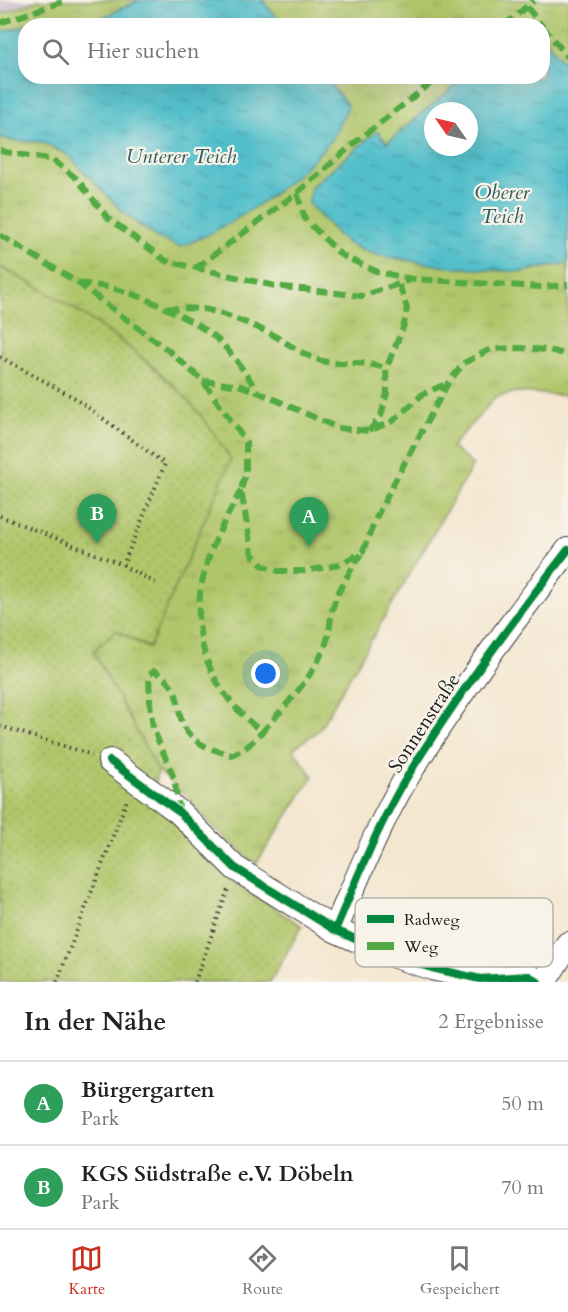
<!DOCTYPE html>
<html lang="de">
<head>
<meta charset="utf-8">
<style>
	:root { --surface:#fff; --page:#f2f2f2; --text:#222; --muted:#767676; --line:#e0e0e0; --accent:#c8321e }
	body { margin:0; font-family:Cardo,serif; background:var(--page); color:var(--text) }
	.compass { position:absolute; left:424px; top:102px; width:54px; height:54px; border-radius:50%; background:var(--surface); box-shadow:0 6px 24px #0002; rotate:304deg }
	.you { position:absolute; left:266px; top:674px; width:21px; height:21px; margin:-15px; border:4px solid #fff; border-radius:50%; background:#1a73e8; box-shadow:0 0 0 9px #1a73e833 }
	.badge { display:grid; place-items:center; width:39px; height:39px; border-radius:50%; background:var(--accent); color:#fff; font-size:20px; font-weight:700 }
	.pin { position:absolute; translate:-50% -50px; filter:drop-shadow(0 2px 3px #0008) }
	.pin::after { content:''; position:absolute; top:32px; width:21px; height:18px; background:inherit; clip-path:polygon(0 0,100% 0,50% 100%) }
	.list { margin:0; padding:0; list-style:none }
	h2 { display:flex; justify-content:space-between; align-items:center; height:78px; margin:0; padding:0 24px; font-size:26px }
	h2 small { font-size:20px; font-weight:400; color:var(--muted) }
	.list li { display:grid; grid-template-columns:39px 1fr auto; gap:18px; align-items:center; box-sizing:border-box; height:84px; padding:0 24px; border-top:2px solid var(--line) }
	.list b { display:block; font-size:22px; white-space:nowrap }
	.list p { margin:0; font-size:20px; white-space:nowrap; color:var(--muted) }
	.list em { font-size:20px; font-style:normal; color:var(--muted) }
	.icon { flex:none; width:33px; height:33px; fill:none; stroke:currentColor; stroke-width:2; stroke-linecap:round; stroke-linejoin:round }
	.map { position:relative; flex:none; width:568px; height:982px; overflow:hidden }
	.search { position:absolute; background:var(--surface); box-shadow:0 6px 24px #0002; left:18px; right:18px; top:18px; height:66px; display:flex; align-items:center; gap:15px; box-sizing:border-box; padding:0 21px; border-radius:24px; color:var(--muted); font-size:22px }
	.sheet { height:246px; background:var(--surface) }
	nav { display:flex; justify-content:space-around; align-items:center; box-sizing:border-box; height:84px; border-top:2px solid var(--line); background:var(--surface); font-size:16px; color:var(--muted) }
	nav a { display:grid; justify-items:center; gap:3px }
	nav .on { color:var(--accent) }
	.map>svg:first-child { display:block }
	.railway { fill:#cfbdce }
	.grass { fill:url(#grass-tufts); stroke:#667143; stroke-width:1.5 }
	.garden { fill:url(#garden-dots); stroke:#667143; stroke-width:1.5 }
	.water { fill:url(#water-ripples); stroke:#376e74; stroke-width:1.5; fill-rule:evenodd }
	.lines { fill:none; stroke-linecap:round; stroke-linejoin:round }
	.minor-casing { stroke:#3c3a37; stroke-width:26 }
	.path { stroke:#3c3a37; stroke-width:4; stroke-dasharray:1.5 4.5; stroke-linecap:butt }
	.minor { stroke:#fff; stroke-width:24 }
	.quiet { stroke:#52a943; stroke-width:6; stroke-dasharray:12 6; stroke-linecap:butt }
	.cycleway-casing { stroke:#f7f3e8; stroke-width:11 }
	.cycleway { stroke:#00873e; stroke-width:8 }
	.labels { text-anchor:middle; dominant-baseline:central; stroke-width:4.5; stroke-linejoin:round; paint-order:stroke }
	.street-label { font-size:20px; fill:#1c1c1c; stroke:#f7f3e8 }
	.water-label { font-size:21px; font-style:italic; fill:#325d62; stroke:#f7f3e8 }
	.key { fill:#f7f3e8; stroke:#b5b2ab; stroke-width:1.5 }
	.key-label { font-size:16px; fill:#1c1c1c }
</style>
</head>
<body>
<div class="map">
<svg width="568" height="982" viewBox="0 0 568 982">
	<defs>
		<pattern id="grass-tufts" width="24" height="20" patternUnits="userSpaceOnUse" patternTransform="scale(1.5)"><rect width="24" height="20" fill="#b0c66a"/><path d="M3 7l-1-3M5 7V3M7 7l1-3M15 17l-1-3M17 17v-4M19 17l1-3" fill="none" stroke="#97aa5b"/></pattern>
		<pattern id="garden-dots" width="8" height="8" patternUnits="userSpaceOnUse" patternTransform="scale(1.5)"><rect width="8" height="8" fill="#b0c66a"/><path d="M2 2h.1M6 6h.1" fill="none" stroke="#97aa5b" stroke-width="1.8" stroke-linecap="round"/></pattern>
		<pattern id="water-ripples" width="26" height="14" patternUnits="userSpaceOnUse" patternTransform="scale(1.5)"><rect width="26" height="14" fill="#52bfcb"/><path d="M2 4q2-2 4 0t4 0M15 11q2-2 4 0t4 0" fill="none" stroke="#439aa4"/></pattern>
	</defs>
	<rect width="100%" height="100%" fill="#f7f3e8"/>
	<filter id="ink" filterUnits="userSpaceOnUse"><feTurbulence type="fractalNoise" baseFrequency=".0167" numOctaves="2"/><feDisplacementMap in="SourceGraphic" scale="12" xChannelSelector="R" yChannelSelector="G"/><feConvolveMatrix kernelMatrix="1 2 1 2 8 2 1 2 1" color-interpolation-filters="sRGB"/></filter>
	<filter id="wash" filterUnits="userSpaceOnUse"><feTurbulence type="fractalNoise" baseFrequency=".008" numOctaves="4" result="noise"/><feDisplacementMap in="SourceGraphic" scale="24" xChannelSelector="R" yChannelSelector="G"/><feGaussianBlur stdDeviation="1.35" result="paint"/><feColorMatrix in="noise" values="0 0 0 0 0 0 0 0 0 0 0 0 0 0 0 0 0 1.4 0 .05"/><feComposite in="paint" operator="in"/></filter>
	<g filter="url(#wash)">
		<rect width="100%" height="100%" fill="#f4e6cf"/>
		<path class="railway" d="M0,0H39L0,14Z"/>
		<path class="grass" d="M39,0H140L90,23L81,25H27L0,32V14Z
			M262,0H568V69L543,37L542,26L283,25Z
			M325,77H465L387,143L377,131L311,187L338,235L362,251L543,268L568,263V396L517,392L496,397L451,447L473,465L319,730L293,749L313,776L256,864L214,828L187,796L158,771L93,651L116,630L148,648L179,390C122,342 66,300 0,267V137L13,141L42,142L68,155L124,213L140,226L179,246L193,242L231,220L329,141L348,106Z"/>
		<path class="garden" d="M0,267C64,299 127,340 178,390C199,410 215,435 231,459L149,648L116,630L93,651L158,771L151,799L232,881L302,926L270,982H0Z"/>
		<path class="water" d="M140,0H262L283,25H81L90,23Z
			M26,26V76L325,77L348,106C342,118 337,132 329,142C295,184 229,229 179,247L156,237L124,213L68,155L42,142L13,141L0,137V32Z
			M543,37L568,69V263L521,272L448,267L376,255L349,244L338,235L309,204L311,187L377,131L387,143L465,77L542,76ZM433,111H469V147H433Z"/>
	</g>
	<g filter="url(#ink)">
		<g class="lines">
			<defs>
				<path id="minor" d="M110,761L179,812L235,868L335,930L389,954L432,968L480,979L529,976L538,982
					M335,930C357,879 378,825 407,777C455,698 511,623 568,550
					M544,982L568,944"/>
			</defs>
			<use href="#minor" class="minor-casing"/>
			<path class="path" d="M0,357L75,398L165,464L123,565
				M0,516L123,565L157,584
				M0,726L92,755
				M57,982L127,800
				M195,982L228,889"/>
			<use href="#minor" class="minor"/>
			<path class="quiet" d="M527,7L542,26
				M0,23L68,0
				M504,26L534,0
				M542,26L568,57
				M0,151L53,160L76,178L108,218L166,261L275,286L362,296L414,279L540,287L568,285
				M297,193L305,219L341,255L378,272L412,279
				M0,235L78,283L169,351L203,381L246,442V471L241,490L252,554L262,565L278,571H305L339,565L363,551L376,518L397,477L448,383L464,363L491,349L519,348L549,350L568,355
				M196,268L297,193L357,141L440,76
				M78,283C119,287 143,296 179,315C192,322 208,330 218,340C234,355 246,374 258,392
				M166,308C179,309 195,307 208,310C228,315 250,324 269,333C287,342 302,355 322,361C344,366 365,359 386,369
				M203,381L241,386L258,392L338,428L369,431L393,421L423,394L448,383
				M369,431L381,416L387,393L386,369L404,325L407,308L399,284
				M241,490C228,515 212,542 205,570C187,635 209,691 262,732C285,706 314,677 326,643C330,633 330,621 332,611C337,590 350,572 361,554
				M180,813L174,778L153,728L150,703L149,675L154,671C189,690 171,714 189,734C200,747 217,751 232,755L248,746L262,732"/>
			<defs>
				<path id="cycleway" d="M110,761L179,812L235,868L335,930L389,954L432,968L480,979L529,976L538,982
					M335,930C357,879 378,825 407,777C455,698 511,623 568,550"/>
			</defs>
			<use href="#cycleway" class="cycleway-casing"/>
			<use href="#cycleway" class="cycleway"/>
		</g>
	</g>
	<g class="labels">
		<g class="street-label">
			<text transform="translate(424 723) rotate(-57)">Sonnenstraße</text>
		</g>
		<g class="water-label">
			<text x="181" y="156">Unterer Teich</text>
			<text x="502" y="192">Oberer<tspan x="502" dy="24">Teich</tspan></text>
		</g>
	</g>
	<rect x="355" y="898" width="198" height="69" rx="9" class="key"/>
	<rect x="367" y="915" width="27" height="8" fill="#00873e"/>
	<rect x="367" y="942" width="27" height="8" fill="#52a943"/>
	<g class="key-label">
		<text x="404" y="925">Radweg</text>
		<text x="404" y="952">Weg</text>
	</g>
</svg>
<svg class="compass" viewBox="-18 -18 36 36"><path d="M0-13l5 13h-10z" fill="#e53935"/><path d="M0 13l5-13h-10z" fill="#767676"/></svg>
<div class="you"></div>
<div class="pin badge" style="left:309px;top:547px;background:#2e9e5b">A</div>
<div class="pin badge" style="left:97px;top:544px;background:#2e9e5b">B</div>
<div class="search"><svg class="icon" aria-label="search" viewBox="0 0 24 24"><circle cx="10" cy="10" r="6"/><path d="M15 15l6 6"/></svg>Hier suchen</div>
</div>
<section class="sheet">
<h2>In der Nähe<small>2 Ergebnisse</small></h2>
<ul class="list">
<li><span class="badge" style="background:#2e9e5b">A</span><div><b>Bürgergarten</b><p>Park</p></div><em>50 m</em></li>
<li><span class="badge" style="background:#2e9e5b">B</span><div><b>KGS Südstraße e.V. Döbeln</b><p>Park</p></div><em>70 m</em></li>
</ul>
</section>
<nav>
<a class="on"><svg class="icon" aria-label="map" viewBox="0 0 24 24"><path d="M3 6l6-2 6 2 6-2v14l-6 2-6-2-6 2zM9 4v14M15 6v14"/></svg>Karte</a>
<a><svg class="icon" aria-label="directions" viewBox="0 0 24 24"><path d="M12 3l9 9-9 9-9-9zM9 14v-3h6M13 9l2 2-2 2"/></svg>Route</a>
<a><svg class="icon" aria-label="saved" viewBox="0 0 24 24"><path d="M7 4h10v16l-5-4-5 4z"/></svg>Gespeichert</a>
</nav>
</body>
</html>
